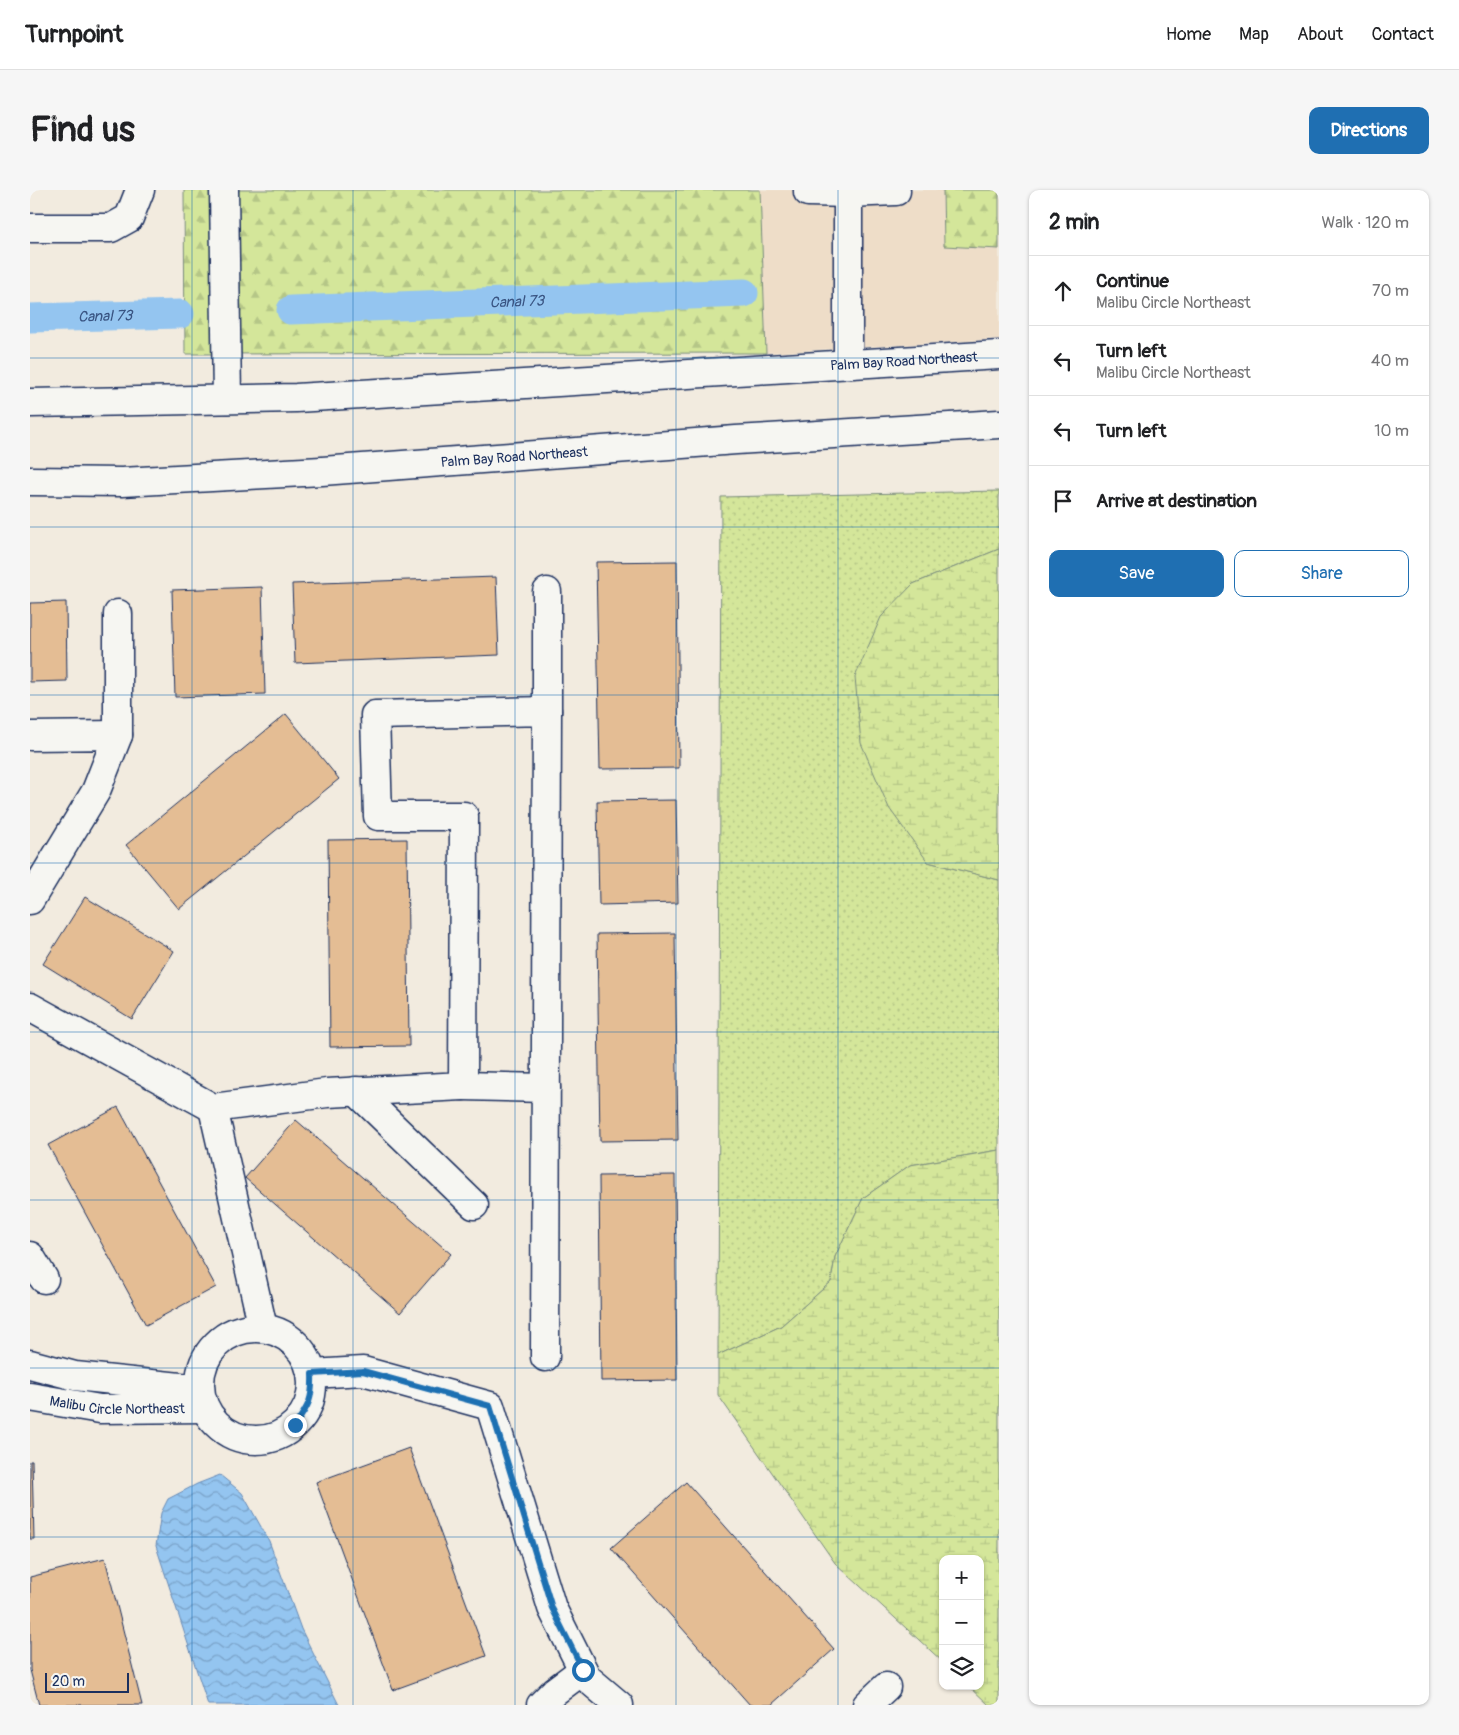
<!DOCTYPE html>
<html lang="en">
<head>
<meta charset="utf-8">
<style>
	:root { --surface:#fff; --page:#f6f6f6; --text:#202124; --muted:#757577; --line:#e0e0e0; --accent:#1f6fb2 }
	body { margin:0; font-family:Pangolin,sans-serif; background:var(--page); color:var(--text) }
	.controls { position:absolute; right:15px; bottom:15px; display:grid; overflow:hidden; border-radius:10px; box-shadow:0 1px 4px #0004 }
	.controls button { width:45px; height:45px; display:grid; place-items:center; padding:0; border:0; border-bottom:1px solid var(--line); background:var(--surface); color:var(--text); font:25px sans-serif }
	.scale { position:absolute; left:15px; bottom:12px; width:84px; box-sizing:border-box; padding-left:5px; border:2px solid #1b2f5e; border-top:0; font-size:14px; line-height:18px; white-space:nowrap; color:#1b2f5e; -webkit-text-stroke:4px #f6f6f2; paint-order:stroke }
	.stop { position:absolute; width:15px; height:15px; margin:-11px; border:4px solid #1f6fb2; border-radius:50%; background:#fff }
	.stop.end { background:#1f6fb2; border-color:#fff; box-shadow:0 1px 5px #0008 }
	.list { margin:0; padding:0; list-style:none }
	h2 { display:flex; justify-content:space-between; align-items:center; height:65px; margin:0; padding:0 20px; font-size:21px }
	h2 small { font-size:16px; font-weight:400; color:var(--muted) }
	.list li { display:grid; grid-template-columns:32px 1fr auto; gap:15px; align-items:center; box-sizing:border-box; height:70px; padding:0 20px; border-top:1px solid var(--line) }
	.list b { display:block; font-size:19px; white-space:nowrap }
	.list p { margin:0; font-size:16px; white-space:nowrap; color:var(--muted) }
	.list em { font-size:16px; font-style:normal; color:var(--muted) }
	.actions { display:flex; gap:10px; padding:15px 20px }
	.actions a { flex:1; padding:11px 0; border:1px solid var(--accent); border-radius:10px; text-align:center; font-size:18px; color:var(--accent) }
	.actions .main { background:var(--accent); color:#fff }
	.icon { flex:none; width:28px; height:28px; fill:none; stroke:currentColor; stroke-width:2; stroke-linecap:round; stroke-linejoin:round }
	.map { position:relative; flex:none; width:969px; height:1515px; overflow:hidden; border-radius:10px }
	header { display:flex; align-items:center; gap:30px; box-sizing:border-box; height:70px; padding:0 25px; background:var(--surface); border-bottom:1px solid var(--line) }
	header strong { font-size:24px }
	nav { display:flex; gap:28px; margin-inline-start:auto; font-size:18px }
	.intro { display:flex; align-items:center; justify-content:space-between; box-sizing:border-box; height:120px; padding:0 30px }
	h1 { margin:0; font-size:35px }
	.button { padding:12px 22px; border-radius:10px; background:var(--accent); color:#fff; font-size:18px; font-weight:700 }
	main { display:flex; gap:30px; padding:0 30px }
	aside { flex:1; background:var(--surface); border-radius:10px; box-shadow:0 1px 4px #0004 }
	.map>svg:first-child { display:block }
	.built { fill:#eeddc8 }
	.grass { fill:url(#grass-dots); stroke:#788a7c }
	.forest { fill:url(#forest-firs); stroke:#788a7c }
	.wetland { fill:url(#wetland-marsh); stroke:#788a7c }
	.water { fill:url(#water-waves); stroke:#6489b6 }
	.lines { fill:none; stroke-linecap:round; stroke-linejoin:round }
	.canal { stroke:#94c5f0; stroke-width:29 }
	.building { fill:#e4bd94; stroke:#1b2f5e }
	.minor-casing { stroke:#1b2f5e; stroke-width:31 }
	.major-casing { stroke:#1b2f5e; stroke-width:31 }
	.minor { stroke:#f6f6f2; stroke-width:28 }
	.major { stroke:#f6f6f2; stroke-width:28 }
	.route { stroke:#1f6fb2; stroke-width:6 }
	.grid { fill:none; stroke:#1f6fb2; stroke-width:1; stroke-opacity:0.55 }
	.labels { text-anchor:middle; dominant-baseline:central; stroke-width:4; stroke-linejoin:round; paint-order:stroke }
	.street-label { font-size:14px; fill:#1b2f5e; stroke:#f6f6f2 }
	.water-label { font-size:15px; font-style:italic; fill:#395482; stroke:#f6f6f2 }
</style>
</head>
<body>
<header>
<strong>Turnpoint</strong>
<nav><a>Home</a><a>Map</a><a>About</a><a>Contact</a></nav>
</header>
<div class="intro"><h1>Find us</h1><a class="button">Directions</a></div>
<main>
<div class="map">
<svg width="969" height="1515" viewBox="0 0 969 1515">
	<defs>
		<pattern id="grass-dots" width="8" height="8" patternUnits="userSpaceOnUse" patternTransform="scale(1.25)"><rect width="8" height="8" fill="#d4e69a"/><path d="M2 2h.1M6 6h.1" fill="none" stroke="#b5c687" stroke-width="1.8" stroke-linecap="round"/></pattern>
		<pattern id="forest-firs" width="22" height="20" patternUnits="userSpaceOnUse" patternTransform="scale(1.25)"><rect width="22" height="20" fill="#d4e69a"/><path d="M5 1l3.5 6h-7zM16 11l3.5 6h-7z" fill="#b5c687"/></pattern>
		<pattern id="wetland-marsh" width="20" height="14" patternUnits="userSpaceOnUse" patternTransform="scale(1.25)"><rect width="20" height="14" fill="#d4e69a"/><path d="M1 5h8M5 5V1M11 12h8M15 12V8" fill="none" stroke="#b5c687"/></pattern>
		<pattern id="water-waves" width="16" height="10" patternUnits="userSpaceOnUse" patternTransform="scale(1.25)"><rect width="16" height="10" fill="#94c5f0"/><path d="M0 5q4-4 8 0t8 0" fill="none" stroke="#78a0c6"/></pattern>
	</defs>
	<rect width="100%" height="100%" fill="#f2ebdf"/>
	<filter id="ink" filterUnits="userSpaceOnUse"><feTurbulence type="fractalNoise" baseFrequency=".02" numOctaves="2"/><feDisplacementMap in="SourceGraphic" scale="10" xChannelSelector="R" yChannelSelector="G"/><feConvolveMatrix kernelMatrix="1 2 1 2 8 2 1 2 1" color-interpolation-filters="sRGB"/></filter>
	<g filter="url(#ink)">
		<path class="built" d="M730,0H913L914,56L969,59V149L736,163Z"/>
		<path class="grass" d="M969,301V359L883,394L898,672L969,690V960L880,975L833,1008L805,1067L801,1092L751,1136L688,1165L691,307Z"/>
		<path class="forest" d="M154,0H730L736,163L155,164Z
			M913,0H969V59L914,56Z"/>
		<path class="wetland" d="M969,359V690L898,672L859,618L831,553L825,487L851,427L883,394Z
			M969,960V1515H959L939,1496H950V1369H913V1472L805,1373L688,1205V1165L751,1136L801,1092L805,1067L833,1008L880,975Z"/>
		<path class="water" d="M190,1285L212,1303L239,1351L271,1439L309,1515H178L126,1356L131,1323L138,1309L167,1294Z"/>
		<g class="lines">
			<g class="canal">
				<path id="s1" d="M261,120L714,103"/>
				<path id="s2" d="M0,128L150,124"/>
			</g>
		</g>
		<path class="building" d="M647,371L649,578L570,579L566,372Z
			M466,387L469,465L265,473L262,394Z
			M232,397L235,504L145,507L142,400Z
			M36,412L37,491L0,492V413Z
			M256,524L309,589L149,719L96,655Z
			M646,610L648,713L569,715L567,611Z
			M377,649L379,856L300,857L298,650Z
			M55,707L144,761L102,829L13,774Z
			M645,743L648,950L570,951L567,744Z
			M88,917L186,1097L116,1135L18,955Z
			M266,930L421,1064L370,1123L215,988Z
			M645,985L647,1190L571,1191L569,986Z
			M379,1258L456,1466L363,1500L286,1292Z
			M0,1271H2L4,1349H0Z
			M656,1292L804,1459L741,1515H720L581,1358Z
			M75,1368L112,1515H9L0,1480V1387Z"/>
		<g class="lines">
			<defs>
				<g id="minor">
					<path d="M194,0L197,209"/>
					<path d="M778,0V2L818,3"/>
					<path d="M0,38H81L99,28L110,0"/>
					<path d="M818,174V3L866,1V0"/>
					<path d="M517,402V521"/>
					<path d="M88,424V545"/>
					<path d="M0,546L88,545L66,601L0,710"/>
					<path d="M0,817L183,918L297,903L433,896L434,626H348L345,525L517,521L515,1167"/>
					<path d="M433,896L516,898"/>
					<path d="M326,901L444,1015"/>
					<path d="M183,918L233,1138"/>
					<path d="M0,1066L14,1089"/>
					<circle cx="226" cy="1194" r="56"/>
					<path d="M0,1174L45,1186L169,1199"/>
					<path d="M282,1184L333,1181L460,1216L522,1418L557,1488L589,1515"/>
					<path id="s3" d="M0,1207L70,1219L174,1218"/>
					<path d="M511,1515L525,1501L553,1480"/>
					<path d="M837,1515L856,1497"/>
				</g>
				<g id="major">
					<path id="s4" d="M0,213L266,208L969,165"/>
					<path id="s5" d="M0,291L92,292L292,281L706,250L969,234"/>
				</g>
			</defs>
			<use href="#minor" class="minor-casing"/>
			<use href="#major" class="major-casing"/>
			<use href="#minor" class="minor"/>
			<use href="#major" class="major"/>
		</g>
	</g>
	<g class="lines" filter="url(#ink)">
		<path class="route" d="M265,1235C279,1216 283,1208 282,1184L333,1181L460,1216L522,1418L553,1480"/>
	</g>
	<path class="grid" d="M162,0V1515M323,0V1515M485,0V1515M646,0V1515M808,0V1515M0,168H969M0,337H969M0,505H969M0,673H969M0,842H969M0,1010H969M0,1178H969M0,1347H969"/>
	<g class="labels">
		<g class="street-label">
			<text stroke="none"><textPath href="#s4" startOffset="875">Palm Bay Road Northeast</textPath></text>
			<text stroke="none"><textPath href="#s5" startOffset="485">Palm Bay Road Northeast</textPath></text>
			<text stroke="none"><textPath href="#s3" startOffset="88">Malibu Circle Northeast</textPath></text>
		</g>
		<g class="water-label">
			<text stroke="none"><textPath href="#s1" startOffset="226">Canal 73</textPath></text>
			<text stroke="none"><textPath href="#s2" startOffset="75">Canal 73</textPath></text>
		</g>
	</g>
</svg>
<div class="controls">
<button>+</button>
<button>−</button>
<button><svg class="icon" aria-label="layers" viewBox="0 0 24 24"><path d="M12 4l9 5-9 5-9-5zM3 14l9 5 9-5"/></svg></button>
</div>
<div class="scale">20 m</div>
<div class="stop" style="left:553px;top:1480px"></div>
<div class="stop end" style="left:265px;top:1235px"></div>
</div>
<aside>
<h2>2 min<small>Walk · 120 m</small></h2>
<ul class="list">
<li><svg class="icon" aria-label="ahead" viewBox="0 0 24 24"><path d="M12 20V5M6 11l6-6 6 6"/></svg><div><b>Continue</b><p>Malibu Circle Northeast</p></div><em>70 m</em></li>
<li><svg class="icon" aria-label="left" viewBox="0 0 24 24"><path d="M17 20v-9H6M10 6l-5 5 5 5"/></svg><div><b>Turn left</b><p>Malibu Circle Northeast</p></div><em>40 m</em></li>
<li><svg class="icon" aria-label="left" viewBox="0 0 24 24"><path d="M17 20v-9H6M10 6l-5 5 5 5"/></svg><div><b>Turn left</b></div><em>10 m</em></li>
<li><svg class="icon" aria-label="arrive" viewBox="0 0 24 24"><path d="M6 21V4h12l-3 4 3 4H6"/></svg><div><b>Arrive at destination</b></div></li>
</ul>
<div class="actions"><a class="main">Save</a><a>Share</a></div>
</aside>
</main>
</body>
</html>
